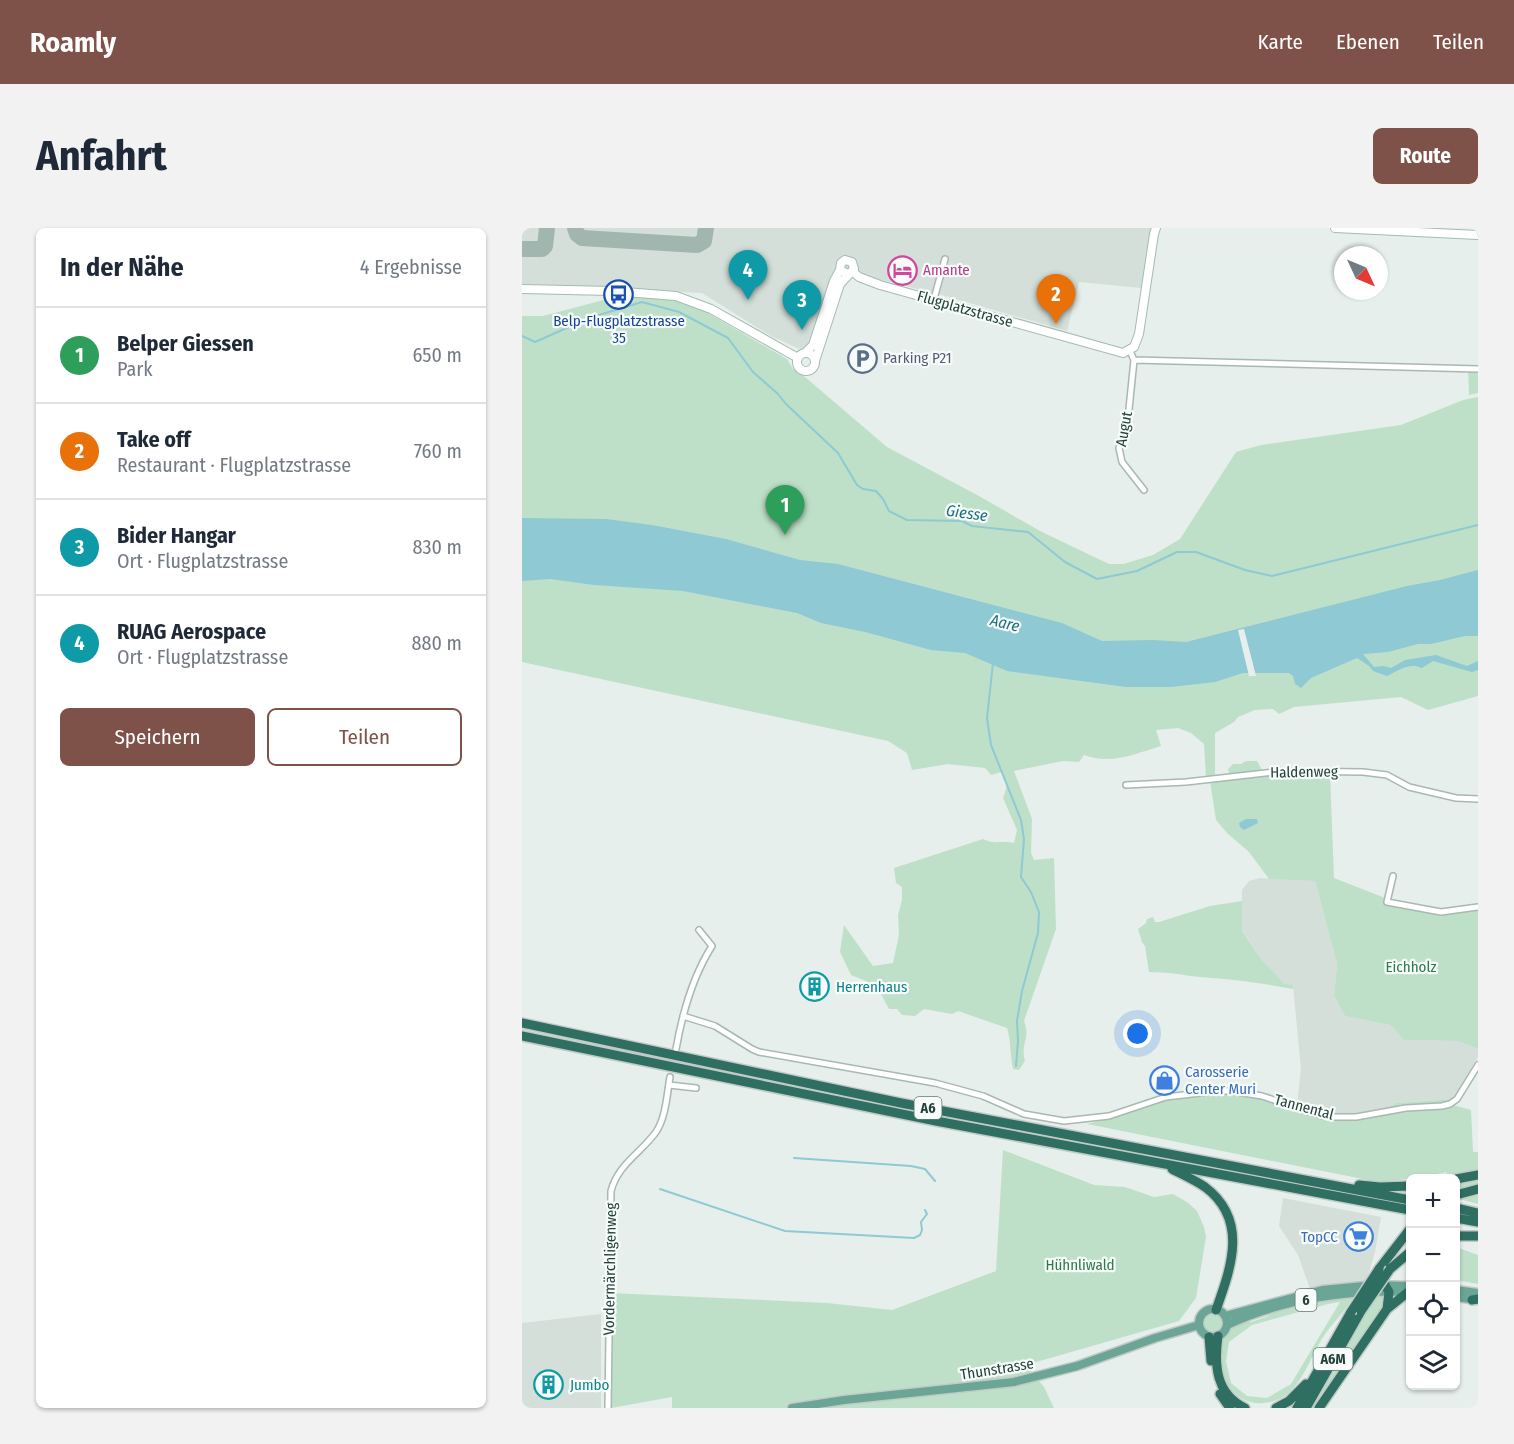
<!DOCTYPE html>
<html lang="de">
<head>
<meta charset="utf-8">
<style>
	:root { --surface:#fff; --page:#f2f2f3; --text:#1f2937; --muted:#747a83; --line:#e0e1e3; --accent:#7f5249 }
	body { margin:0; font-family:"Fira Sans Condensed",sans-serif; background:var(--page); color:var(--text) }
	.controls { position:absolute; right:18px; bottom:18px; display:grid; overflow:hidden; border-radius:9px; box-shadow:0 2px 4px #0004 }
	.controls button { width:54px; height:54px; display:grid; place-items:center; padding:0; border:0; border-bottom:2px solid var(--line); background:var(--surface); color:var(--text); font:30px sans-serif }
	.compass { position:absolute; left:812px; top:18px; width:54px; height:54px; border-radius:50%; background:var(--surface); box-shadow:0 2px 4px #0004; rotate:134deg }
	.you { position:absolute; left:616px; top:806px; width:21px; height:21px; margin:-15px; border:4px solid #fff; border-radius:50%; background:#1a73e8; box-shadow:0 0 0 9px #1a73e833 }
	.badge { display:grid; place-items:center; width:39px; height:39px; border-radius:50%; background:var(--accent); color:#fff; font-size:20px; font-weight:700 }
	.pin { position:absolute; translate:-50% -50px; filter:drop-shadow(0 2px 3px #0008) }
	.pin::after { content:''; position:absolute; top:32px; width:21px; height:18px; background:inherit; clip-path:polygon(0 0,100% 0,50% 100%) }
	.list { margin:0; padding:0; list-style:none }
	h2 { display:flex; justify-content:space-between; align-items:center; height:78px; margin:0; padding:0 24px; font-size:26px }
	h2 small { font-size:20px; font-weight:400; color:var(--muted) }
	.list li { display:grid; grid-template-columns:39px 1fr auto; gap:18px; align-items:center; box-sizing:border-box; height:96px; padding:0 24px; border-top:2px solid var(--line) }
	.list b { display:block; font-size:22px; white-space:nowrap }
	.list p { margin:0; font-size:20px; white-space:nowrap; color:var(--muted) }
	.list em { font-size:20px; font-style:normal; color:var(--muted) }
	.actions { display:flex; gap:12px; padding:18px 24px }
	.actions a { flex:1; padding:14px 0; border:2px solid var(--accent); border-radius:9px; text-align:center; font-size:21px; color:var(--accent) }
	.actions .main { background:var(--accent); color:#fff }
	.icon { flex:none; width:33px; height:33px; fill:none; stroke:currentColor; stroke-width:2; stroke-linecap:round; stroke-linejoin:round }
	.map { position:relative; flex:none; width:956px; height:1180px; overflow:hidden; border-radius:9px }
	header { display:flex; align-items:center; gap:36px; box-sizing:border-box; height:84px; padding:0 30px; background:var(--accent); color:#fff }
	header strong { font-size:28px }
	nav { display:flex; gap:33px; margin-inline-start:auto; font-size:21px }
	.intro { display:flex; align-items:center; justify-content:space-between; box-sizing:border-box; height:144px; padding:0 36px }
	h1 { margin:0; font-size:42px }
	.button { padding:15px 27px; border-radius:9px; background:var(--accent); color:#fff; font-size:21px; font-weight:700 }
	main { display:flex; gap:36px; padding:0 36px }
	aside { flex:1; background:var(--surface); border-radius:9px; box-shadow:0 2px 4px #0004 }
	.map>svg:first-child { display:block }
	.built { fill:#d4dfda }
	.green { fill:#bfe0c8; fill-rule:evenodd }
	.water { fill:#8ec9d4 }
	.pier { fill:#e6efeb }
	.lines { fill:none; stroke-linecap:round; stroke-linejoin:round }
	.stream { stroke:#8ec9d4; stroke-width:2 }
	.taxiway { stroke:#a2b6b0; stroke-width:16 }
	.street-casing { stroke:#a8b8b2; stroke-width:8 }
	.secondary-casing { stroke:#a4bbb3; stroke-width:10 }
	.primary-casing { stroke:#c2cac8; stroke-width:11 }
	.highway-casing { stroke:#c2cac8; stroke-width:12 }
	.street { stroke:#fff; stroke-width:5 }
	.secondary { stroke:#fff; stroke-width:8 }
	.primary { stroke:#6aa596; stroke-width:8 }
	.highway { stroke:#2f6f62; stroke-width:9 }
	.highway-bridge-casing { stroke:#c2cac8; stroke-width:12; stroke-linecap:butt }
	.highway-bridge { stroke:#2f6f62; stroke-width:9 }
	.labels { text-anchor:middle; dominant-baseline:central; stroke-width:4.5; stroke-linejoin:round; paint-order:stroke }
	.shield { fill:#f7fbf9; stroke:#637a73; stroke-width:1.5 }
	.shield-label { font-size:14px; font-weight:bold; fill:#24423a }
	.hotel-label { font-size:15px; fill:#b23c85; stroke:#f7fbf9; text-anchor:start }
	.street-label { font-size:15px; fill:#24423a; stroke:#f7fbf9 }
	.transit-label { font-size:15px; fill:#164399; stroke:#f7fbf9 }
	.service-label { font-size:15px; fill:#4e5e75; stroke:#f7fbf9; text-anchor:start }
	.park-label { font-size:15px; fill:#2d7a4b; stroke:#f7fbf9 }
	.culture-label { font-size:15px; fill:#0d838f; stroke:#f7fbf9; text-anchor:start }
	.shop-label { font-size:15px; fill:#366cbe; stroke:#f7fbf9; text-anchor:start }
	.water-label { font-size:16px; font-style:italic; fill:#1c6f80; stroke:#f7fbf9 }
</style>
</head>
<body>
<header>
<strong>Roamly</strong>
<nav><a>Karte</a><a>Ebenen</a><a>Teilen</a></nav>
</header>
<div class="intro"><h1>Anfahrt</h1><a class="button">Route</a></div>
<main>
<aside>
<h2>In der Nähe<small>4 Ergebnisse</small></h2>
<ul class="list">
<li><span class="badge" style="background:#2e9e5b">1</span><div><b>Belper Giessen</b><p>Park</p></div><em>650 m</em></li>
<li><span class="badge" style="background:#e8710a">2</span><div><b>Take off</b><p>Restaurant · Flugplatzstrasse</p></div><em>760 m</em></li>
<li><span class="badge" style="background:#0f9aa8">3</span><div><b>Bider Hangar</b><p>Ort · Flugplatzstrasse</p></div><em>830 m</em></li>
<li><span class="badge" style="background:#0f9aa8">4</span><div><b>RUAG Aerospace</b><p>Ort · Flugplatzstrasse</p></div><em>880 m</em></li>
</ul>
<div class="actions"><a class="main">Speichern</a><a>Teilen</a></div>
</aside>
<div class="map">
<svg width="956" height="1180" viewBox="0 0 956 1180">
	<rect width="100%" height="100%" fill="#e6efeb"/>
	<path class="built" d="M0,0H630L619,60L557,54L545,103L420,67L319,42L305,66L284,124L249,108L180,65L0,57Z
		M738,650L793,653L815,736L812,768L823,788L868,797L882,812L936,813L956,821V829L931,871L874,875L865,880L821,887L775,877L779,841L771,758L763,756L738,730L720,701V662L727,653Z
		M761,970L859,989L853,1024L844,1055L788,1061L776,1027L757,998Z
		M79,1086V1180H0V1095Z"/>
	<path class="green" d="M125,68L152,71L179,81L265,131L271,141L283,149L365,219L457,268L518,303L587,336H601L631,327L658,311L714,224L739,217L879,197L941,172L956,169V468L906,482L879,469L772,479L757,486L751,481L733,482L716,489L712,494L693,505V546L690,549H684L682,516L669,505L656,500L634,502L639,518C613,526 588,537 562,527L557,534L541,533L492,543L510,591L509,625L512,632L532,630L534,701L502,793C509,811 498,815 503,833L497,842L491,841C488,827 489,813 485,800L436,783L430,786L402,781L393,788L380,787L375,781H367L359,766L344,753L329,747L318,724L322,697L351,738L371,735L377,707L376,687L380,672V659L374,655L372,640L461,611C472,617 481,612 492,615L495,602L481,570L485,558L479,544L469,547L463,540L426,536L390,542L385,525L366,513L0,434V88H21L89,70Z
		M946,141L956,143V165L947,167Z
		M724,533H735L740,542L748,544L752,540H770L808,545L812,650L876,675L918,683L956,679V821L936,813L882,812L868,797L823,788L812,768L815,736L793,653L747,651L727,624L706,606L694,592L688,553L708,549L706,541L711,536H719Z
		M720,673V702L738,730L763,756L771,757V761C740,755 710,751 678,749C661,747 645,744 627,744L623,718L620,714L616,701L624,695L625,691L631,689L633,694H637L688,678Z
		M714,865L821,887L865,880L874,875L931,871V877L949,882L951,924H956V976L934,970V950H924L925,944L861,955L565,896C589,891 611,880 635,874C661,868 687,866 714,865Z
		M481,922L572,957L603,959L632,969L651,966L665,974L675,983L682,999L684,1009L674,1070L657,1093L504,1137L522,1159L532,1180H150V1169L89,1180L88,1065L305,1075L370,1082L474,1043Z
		M934,1019L956,1027V1056L934,1052Z
		M865,1066C863,1081 852,1090 844,1103C828,1129 812,1155 795,1180H789L853,1068Z
		M832,1069C824,1081 815,1091 806,1102C787,1126 779,1174 741,1175C734,1176 725,1174 719,1170C704,1161 700,1145 700,1130L697,1126C701,1106 705,1101 723,1092L729,1094L746,1088L747,1085C775,1076 803,1072 832,1069ZM818,1074L769,1156L745,1170L725,1168L709,1155L704,1133L707,1114L730,1097L806,1076Z
		M681 1096a10 10 0 1 1 20 0a10 10 0 1 1-20 0Z"/>
	<path class="water" d="M0,290L84,291L130,297L204,311L278,332L316,336L540,395L580,413L631,412L664,414L885,358L918,352L956,342V408H943L909,416H896L866,424L841,426L852,439L862,438L869,440L883,432L914,427L945,438L956,433V442L950,444L911,433L900,440C888,434 876,442 865,448L851,443L847,438L835,430L789,450L779,460L773,456L771,448L767,445H721L693,454L649,459H604L485,443L443,425L409,422L343,404L299,395L275,385L161,363L72,357L28,351L0,353Z
		M724,591H735L736,595L722,602L718,599L717,595Z"/>
	<path class="pier" d="M722,401L734,448H727L716,402Z"/>
	<g class="lines">
		<path class="stream" d="M0,108L13,114L67,90L120,74L157,84L206,110L231,144L256,166L264,176L316,225L335,257L341,261L354,263L361,271L367,283L385,292L440,293L450,298L506,304L543,334L575,351L615,343L655,324H674L723,342L750,348L956,297
			M471,435L465,490L469,517L499,592L502,611L499,649L509,664L517,684L516,705L500,763L495,793L496,813L494,838
			M272,930L389,938L403,941L413,953
			M138,961L263,1003L392,1010L398,1007L400,1002L399,994L405,986L403,982"/>
		<path class="taxiway" d="M53,0L55,6L60,10L175,17L182,13L184,0
			M0,21H20L23,18L25,0"/>
		<defs>
			<path id="street" d="M412,71L423,31
				M608,123L612,132L956,141
				M612,132L606,191L597,220L600,234L622,262
				M604,557L664,554L761,543L841,544L865,547L887,559L934,570L956,571
				M871,648L865,674L919,684L956,679
				M161,788L193,798L230,821L237,824L413,855L461,868L502,886L542,893L587,888L644,869L695,863H710L740,868L797,887L811,889H834L884,880L920,878L928,876L935,871L956,837
				M154,821C160,787 171,748 190,718L177,702
				M147,857L174,860
				M86,1180L89,963C96,936 119,925 134,904C144,889 145,866 148,849"/>
			<path id="secondary" d="M813,0L956,7
				M330,43L337,49L358,57L601,125L612,119L617,106L632,6L634,0
				M0,61L90,63L154,68L189,81L276,130
				M284,124L291,117L312,53L318,42
				M275 134a9 9 0 1 1 18 0a9 9 0 1 1-18 0Z
				M293,133L318,56L332,41L330,34L323,32L319,35L318,42L326,46"/>
			<path id="primary" d="M934,1062L956,1065
				M934,1069L956,1072
				M677 1095a14 14 0 1 1 28 0a14 14 0 1 1-28 0Z
				M703,1088L800,1062L852,1057L888,1058
				M705,1097C761,1071 827,1061 888,1064
				M270,1180L322,1172L492,1154L555,1138L633,1110L677,1097"/>
			<path id="highway" d="M0,795L379,875L888,972
				M0,808L414,893L888,982
				M650,941C661,947 673,952 683,959C727,992 709,1040 694,1082
				M934,951L956,947
				M837,957L858,959L888,958
				M934,967L956,961
				M934,980L956,985
				M934,990L956,994
				M934,1008H956
				M857,1041L888,1001
				M868,1041L888,1024
				M863,1057L867,1064L865,1081
				M950,1072L956,1071
				M696,1108C692,1138 694,1166 723,1180
				M687,1109L689,1133
				M698,1166L708,1180
				M754,1180L767,1173L784,1156
				M775,1180L829,1084
				M784,1180L839,1083
				M797,1180L865,1081L886,1064"/>
		</defs>
		<use href="#street" class="street-casing"/>
		<use href="#secondary" class="secondary-casing"/>
		<use href="#primary" class="primary-casing"/>
		<use href="#highway" class="highway-casing"/>
		<use href="#street" class="street"/>
		<use href="#secondary" class="secondary"/>
		<use href="#primary" class="primary"/>
		<use href="#highway" class="highway"/>
		<defs>
			<path id="highway-bridge" d="M839,1083L868,1041
				M829,1084L857,1041"/>
		</defs>
		<use href="#highway-bridge" class="highway-bridge-casing"/>
		<use href="#highway-bridge" class="highway-bridge"/>
	</g>
	<defs>
		<symbol id="hotel-ring" viewBox="-11 -11 22 22"><circle r="9.5" fill="#f7fbf9" stroke="#d1479c" stroke-width="1.5"/><path d="M-6-4.5h1.5V1H6V5H4.5V3h-9V5H-6ZM-4 0a1.8 1.8 0 1 1 3.6 0ZM.5 0V-2.5h3Q6-2.5 6 0Z" fill="#d1479c"/></symbol>
		<symbol id="bus-ring" viewBox="-11 -11 22 22"><circle r="9.5" fill="#f7fbf9" stroke="#1a4fb4" stroke-width="1.5"/><path d="M-5-6H5V4H4V6H2V4H-2V6H-4V4H-5ZM-3.5-4V0h7V-4ZM-3.5 1.2v1.5H-2V1.2ZM2 1.2v1.5H3.5V1.2Z" fill="#1a4fb4"/></symbol>
		<symbol id="parking-ring" viewBox="-11 -11 22 22"><circle r="9.5" fill="#f7fbf9" stroke="#5c6f8a" stroke-width="1.5"/><path d="M-3.5-5.5H1a3.5 3.5 0 0 1 0 7H-1V5.5H-3.5ZM-1-3.4V-.6H.8a1.4 1.4 0 0 0 0-2.8Z" fill="#5c6f8a"/></symbol>
		<symbol id="building-ring" viewBox="-11 -11 22 22"><circle r="9.5" fill="#f7fbf9" stroke="#0f9aa8" stroke-width="1.5"/><path d="M-4-6H4V6H1V3H-1V6H-4ZM-2.5-4.3h1.7v1.8h-1.7ZM.8-4.3h1.7v1.8H.8ZM-2.5-1h1.7V.8h-1.7ZM.8-1h1.7V.8H.8Z" fill="#0f9aa8"/></symbol>
		<symbol id="shop-ring" viewBox="-11 -11 22 22"><circle r="9.5" fill="#f7fbf9" stroke="#3f7fe0" stroke-width="1.5"/><path d="M-5-2.5h2.3a2.7 3.5 0 0 1 5.4 0H5L5.5 6h-11ZM-1.5-2.5h3a1.5 2.3 0 0 0-3 0Z" fill="#3f7fe0"/></symbol>
		<symbol id="supermarket-ring" viewBox="-11 -11 22 22"><circle r="9.5" fill="#f7fbf9" stroke="#3f7fe0" stroke-width="1.5"/><path d="M-6-5.5h2.5l.6 2H6L4.5 2H-2.5L-4.4-4H-6ZM-1.5 3.2a1.3 1.3 0 1 0 .1 0ZM3 3.2a1.3 1.3 0 1 0 .1 0Z" fill="#3f7fe0"/></symbol>
	</defs>
	<g fill-rule="evenodd">
		<use href="#hotel-ring" x="364" y="26" width="33" height="33"/>
		<use href="#bus-ring" x="80" y="50" width="33" height="33"/>
		<use href="#parking-ring" x="324" y="114" width="33" height="33"/>
		<use href="#building-ring" x="276" y="742" width="33" height="33"/>
		<use href="#shop-ring" x="626" y="836" width="33" height="33"/>
		<use href="#supermarket-ring" x="820" y="992" width="33" height="33"/>
		<use href="#building-ring" x="10" y="1140" width="33" height="33"/>
	</g>
	<g class="labels">
		<g class="shield">
			<rect x="392.5" y="869" width="27" height="22" rx="4.5"/>
			<rect x="773.5" y="1061" width="21" height="22" rx="4.5"/>
			<rect x="791.5" y="1120" width="39" height="22" rx="4.5"/>
		</g>
		<g class="shield-label">
			<text x="406" y="880">A6</text>
			<text x="784" y="1072">6</text>
			<text x="811" y="1131">A6M</text>
		</g>
		<g class="hotel-label">
			<text x="401" y="42">Amante</text>
		</g>
		<g class="street-label">
			<text transform="translate(443 81) rotate(16)">Flugplatzstrasse</text>
			<text transform="translate(602 201) rotate(-80)">Augut</text>
			<text transform="translate(782 544) rotate(-1)">Haldenweg</text>
			<text transform="translate(782 879) rotate(15)">Tannental</text>
			<text transform="translate(88 1041) rotate(-89)">Vordermärchligenweg</text>
			<text transform="translate(475 1141) rotate(-9)">Thunstrasse</text>
		</g>
		<g class="transit-label">
			<text x="97" y="93">Belp-Flugplatzstrasse<tspan x="97" dy="17">35</tspan></text>
		</g>
		<g class="service-label">
			<text x="361" y="130">Parking P21</text>
		</g>
		<g class="park-label">
			<text x="889" y="739">Eichholz</text>
			<text x="558" y="1037">Hühnliwald</text>
		</g>
		<g class="culture-label">
			<text x="314" y="759">Herrenhaus</text>
			<text x="48" y="1157">Jumbo</text>
		</g>
		<g class="shop-label">
			<text x="663" y="844">Carosserie<tspan x="663" dy="17">Center Muri</tspan></text>
			<text x="816" y="1009" text-anchor="end">TopCC</text>
		</g>
		<g class="water-label">
			<text transform="translate(445 285) rotate(8)">Giesse</text>
			<text transform="translate(483 395) rotate(14)">Aare</text>
		</g>
	</g>
</svg>
<div class="controls">
<button>+</button>
<button>−</button>
<button><svg class="icon" aria-label="locate" viewBox="0 0 24 24"><circle cx="12" cy="12" r="6"/><path d="M12 2v4M12 18v4M2 12h4M18 12h4"/></svg></button>
<button><svg class="icon" aria-label="layers" viewBox="0 0 24 24"><path d="M12 4l9 5-9 5-9-5zM3 14l9 5 9-5"/></svg></button>
</div>
<svg class="compass" viewBox="-18 -18 36 36"><path d="M0-13l5 13h-10z" fill="#e53935"/><path d="M0 13l5-13h-10z" fill="#747a83"/></svg>
<div class="you"></div>
<div class="pin badge" style="left:263px;top:307px;background:#2e9e5b">1</div>
<div class="pin badge" style="left:534px;top:96px;background:#e8710a">2</div>
<div class="pin badge" style="left:280px;top:102px;background:#0f9aa8">3</div>
<div class="pin badge" style="left:226px;top:72px;background:#0f9aa8">4</div>
</div>
</main>
</body>
</html>
